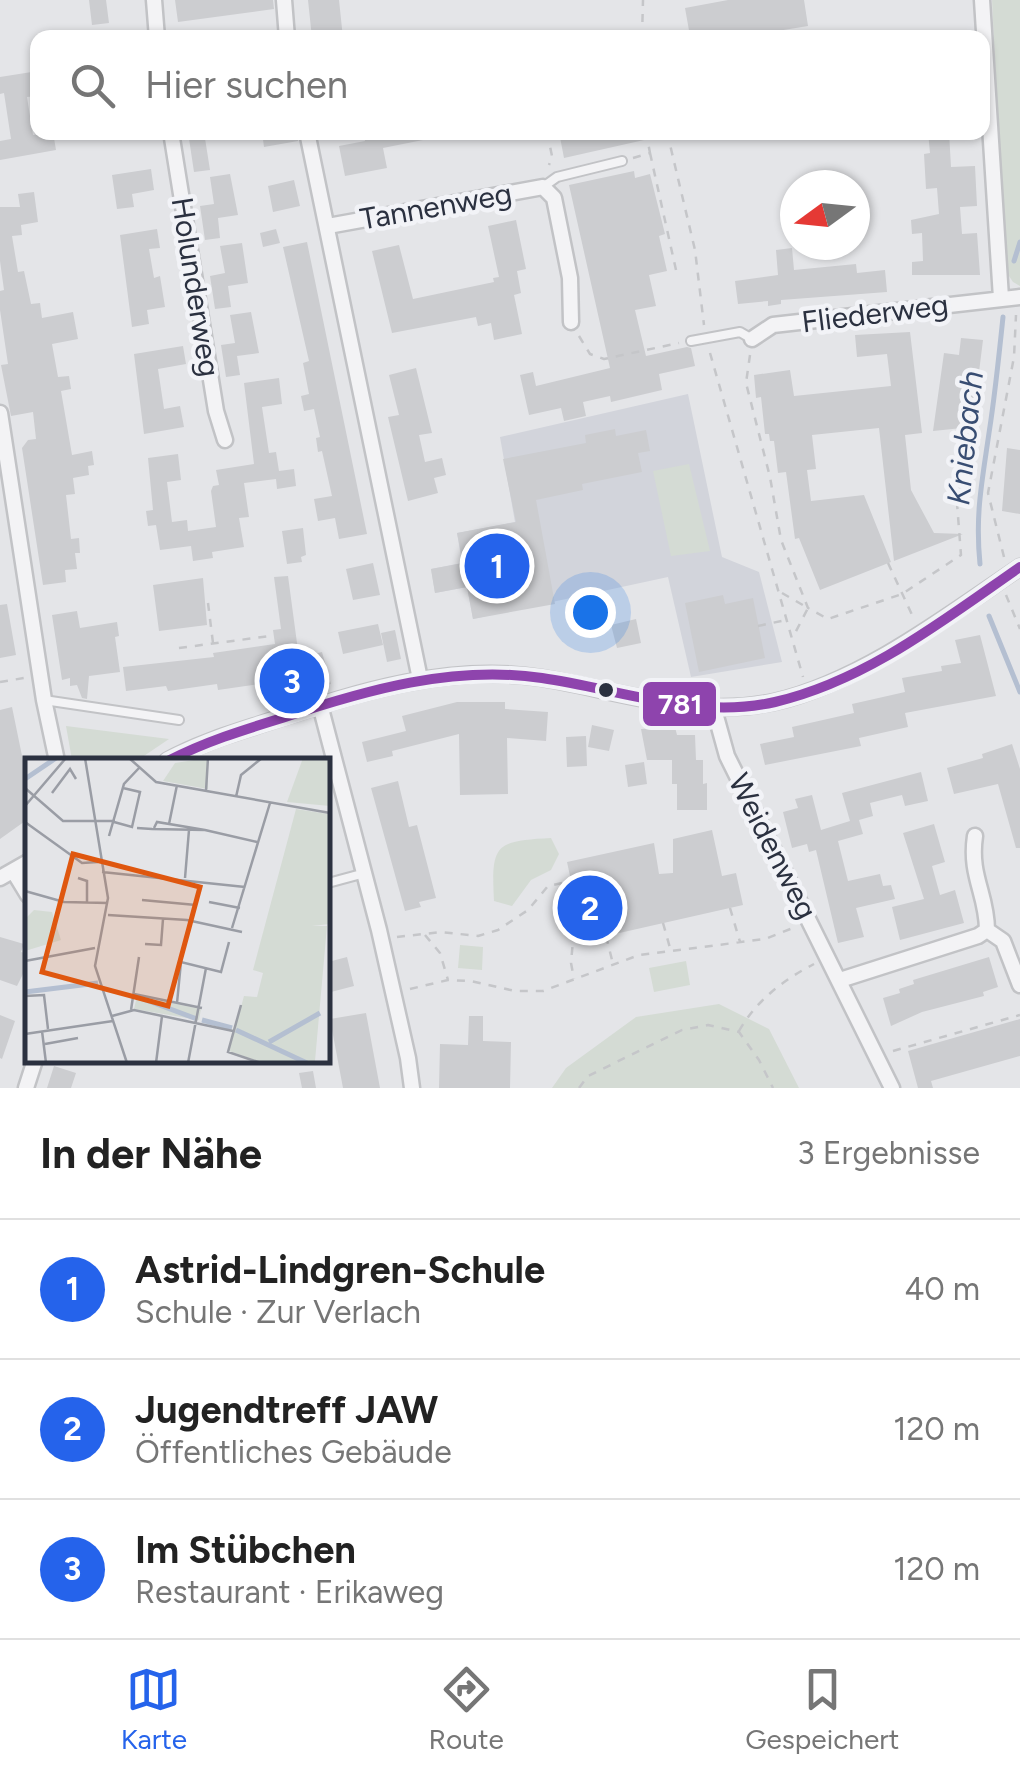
<!DOCTYPE html>
<html lang="de">
<head>
<meta charset="utf-8">
<style>
	:root { --surface:#fff; --page:#f6f6f6; --text:#222; --muted:#767676; --line:#e0e0e0; --accent:#2563eb }
	body { margin:0; font-family:Figtree,sans-serif; background:var(--page); color:var(--text) }
	.compass { position:absolute; left:780px; top:170px; width:90px; height:90px; border-radius:50%; background:var(--surface); box-shadow:0 2px 8px #0004; rotate:255deg }
	.you { position:absolute; left:590px; top:612px; width:35px; height:35px; margin:-25px; border:8px solid #fff; border-radius:50%; background:#1a73e8; box-shadow:0 0 0 15px #1a73e833 }
	.badge { display:grid; place-items:center; width:65px; height:65px; border-radius:50%; background:var(--accent); color:#fff; font-size:32px; font-weight:700 }
	.pin { position:absolute; translate:-50% -50%; border:5px solid #fff; box-shadow:0 2px 10px #0006 }
	.list { margin:0; padding:0; list-style:none }
	h2 { display:flex; justify-content:space-between; align-items:center; height:130px; margin:0; padding:0 40px; font-size:42px }
	h2 small { font-size:32px; font-weight:400; color:var(--muted) }
	.list li { display:grid; grid-template-columns:65px 1fr auto; gap:30px; align-items:center; box-sizing:border-box; height:140px; padding:0 40px; border-top:2px solid var(--line) }
	.list b { display:block; font-size:38px; white-space:nowrap }
	.list p { margin:0; font-size:32px; white-space:nowrap; color:var(--muted) }
	.list em { font-size:32px; font-style:normal; color:var(--muted) }
	.icon { flex:none; width:55px; height:55px; fill:none; stroke:currentColor; stroke-width:2; stroke-linecap:round; stroke-linejoin:round }
	.map { position:relative; flex:none; width:1020px; height:1088px; overflow:hidden }
	.search { position:absolute; background:var(--surface); box-shadow:0 2px 8px #0004; left:30px; right:30px; top:30px; height:110px; display:flex; align-items:center; gap:25px; box-sizing:border-box; padding:0 35px; border-radius:20px; color:var(--muted); font-size:38px }
	.sheet { height:550px; background:var(--surface) }
	nav { display:flex; justify-content:space-around; align-items:center; box-sizing:border-box; height:140px; border-top:2px solid var(--line); background:var(--surface); font-size:28px; color:var(--muted) }
	nav a { display:grid; justify-items:center; gap:5px }
	nav .on { color:var(--accent) }
	.map>svg:first-child { display:block }
	.built { fill:#d2d4db }
	.green { fill:#d4dbd4 }
	.lines { fill:none; stroke-linecap:round; stroke-linejoin:round }
	.stream { stroke:#b4bfd1; stroke-width:5 }
	.building { fill:#cccdd0 }
	.service-casing { stroke:#c2c3c6; stroke-width:12 }
	.minor-casing { stroke:#c2c3c6; stroke-width:19 }
	.path { stroke:#c5c6c9; stroke-width:2.5; stroke-dasharray:8 8; stroke-linecap:butt }
	.service { stroke:#f3f3f5; stroke-width:8 }
	.minor { stroke:#f3f3f5; stroke-width:14 }
	.bus-1-casing { stroke:#f2f3f7; stroke-width:18 }
	.bus-1 { stroke:#8e44ad; stroke-width:10 }
	.bus-dot { fill:#2b3140; stroke:#f2f3f7; stroke-width:4 }
	.labels { text-anchor:middle; dominant-baseline:central; stroke-width:9; stroke-linejoin:round; paint-order:stroke }
	.street-label { font-size:30px; fill:#2b3140; stroke:#f2f3f7 }
	.water-label { font-size:32px; font-style:italic; fill:#384d72; stroke:#f2f3f7 }
	.inset-river { fill:none; stroke:#b4bfd1; stroke-width:5 }
	.inset-road { fill:none; stroke:#9a9da5; stroke-width:2.5 }
	.view { fill:#df570f; fill-opacity:0.15; stroke:#df570f; stroke-width:5 }
	.inset-edge { fill:none; stroke:#2b3140; stroke-width:5 }
	.line-badge { stroke:#f2f3f7; stroke-width:4 }
	.badge-label { font-size:28px; text-anchor:middle; font-weight:bold; fill:#fff }
</style>
</head>
<body>
<div class="map">
<svg width="1020" height="1088" viewBox="0 0 1020 1088">
	<rect width="100%" height="100%" fill="#e4e5e8"/>
	<path class="built" d="M688,394L722,557L759,572L782,662L691,677L668,577L473,619L467,587L435,593L431,569L462,563L457,533L515,522L500,437Z"/>
	<path class="green" d="M992,0H1020V286L1013,282L1005,270Z
		M689,464L710,551L671,556L653,471Z
		M66,726L169,739L138,760H72Z
		M551,838L559,854L551,870L531,880L512,906L494,901C491,844 495,841 551,838Z
		M460,945L483,947L482,970L458,968Z
		M686,961L690,985L654,992L649,968Z
		M719,1004L769,1029L799,1088H552L566,1068L636,1017Z"/>
	<g class="lines">
		<path class="stream" d="M1014,261L1020,242
			M980,564C975,514 982,482 989,433C995,395 999,356 1003,317
			M989,616L1020,692"/>
	</g>
	<path class="building" d="M89,0H106L109,23L92,25Z
		M175,0H273L274,9L178,22Z
		M308,0H339L343,38H312Z
		M728,0H804L808,26L734,38H720L718,32L690,36L685,8Z
		M38,71V96L27,97L33,135L53,132L56,150L0,160V141L11,139L4,93L0,94V77Z
		M188,132H204L210,170L194,172Z
		M262,132H297L298,141L264,147Z
		M363,132H427L428,139L383,148L387,168L345,176L339,146L365,141Z
		M559,132H652L653,138L564,158Z
		M928,132H949L951,167L975,166L977,206L960,207L962,234L977,233L980,275H912V262L923,261L922,233L912,234L911,220L939,214L937,188L926,189L924,154L930,153Z
		M151,169L154,190L132,194L134,207L117,209L112,175Z
		M634,171L635,178L650,174L665,234L659,236L667,271L649,275L656,306L635,310L646,356L687,347L691,348L695,366L659,374L662,390L611,402L610,396L583,402L586,416L564,421L561,408L529,415L520,375L533,372L536,386L610,368L569,185Z
		M230,174L238,215L218,218L220,238L205,240L200,206L214,204L210,177Z
		M294,180L300,206L273,212L268,186Z
		M34,192L38,222L21,225L22,235L12,236L18,272L24,271L31,304L40,303L42,318L73,312L78,339L52,344L58,377L69,376L71,389L61,391L72,455L92,451L94,465L88,466L89,475L73,478L75,494L66,495L71,539L79,538L80,553H75L77,569L65,570L66,582L43,585L22,448L28,440L36,439L33,412L11,416L1,365L8,364L0,310V291L4,290L0,261V207H20L18,194Z
		M516,220L526,269L517,271L521,293L514,295L522,334L494,340L491,323L478,326L476,317L392,333L372,251L399,245L413,299L494,282L493,278L499,277L488,226Z
		M157,229L160,248L149,249L154,278L160,276L165,307L147,310L149,324L132,327L120,235Z
		M276,229L280,243L263,247L260,233Z
		M307,242L367,534L339,539L335,518L318,521L314,499L332,496L322,451L318,452L316,438L320,437L314,409L304,411L301,396L309,394L303,363L309,361L283,247Z
		M242,243L248,283L228,286L231,307L215,309L210,276L225,273L220,246Z
		M792,248L794,270L856,264L857,273L885,270L887,292L781,300V304L768,306V301L738,304L735,281L778,275L776,250Z
		M251,312L259,353L237,356L240,375L226,377L221,345L235,343L230,315Z
		M910,332L922,433L905,435L911,490L934,533L963,534L894,561L879,428L812,435L816,469L807,470L811,501L864,495L891,562L820,590L799,538L795,539L786,472L778,473L774,441H770L769,434H765L761,397L756,398L754,375L790,370L794,396L891,386L887,354L857,357L855,335Z
		M961,338L983,340L975,404H969L972,427L933,431L944,353L959,355Z
		M183,346L186,364L158,369L164,409L180,406L184,427L144,434L134,354Z
		M416,368L432,433L419,435L425,462L442,458L446,475L434,478L438,493L408,501L388,417L399,415L389,375Z
		M279,378L282,404L262,407L269,453L276,452L279,471L294,469L296,486L277,489L276,479L244,483L249,517L239,518L244,547L212,552L213,558L193,561L191,546L160,550L156,525L148,526L146,511L153,510L148,458L178,454L181,480L167,482L172,522L187,520L188,531L216,527L211,491L213,486L219,485L216,470L254,464L244,383Z
		M615,429L616,436L646,430L650,451L638,453L642,472L582,484L583,490L536,500L555,604L473,619L467,587L435,593L431,569L463,563L457,533L516,522L503,459L586,443L585,435Z
		M1007,448L1020,450V514L1002,511Z
		M303,528L306,555L301,557L302,562L287,564L282,531Z
		M373,563L380,595L353,600L346,569Z
		M288,576L299,658L322,652L331,684L284,696L280,681L218,690L217,684L168,691L166,686L126,691L123,667L214,657L213,653L275,644L273,630L281,629L274,577Z
		M203,578L207,625L159,631L153,585Z
		M723,595L725,604L753,598L765,658L699,672L685,603Z
		M7,604L16,655L0,658V605Z
		M77,611L80,628L117,622L119,636L115,637L120,672L89,676L87,699L82,698L77,685L70,686V678L62,680L52,615Z
		M636,619L641,643L617,648L611,625Z
		M378,624L383,645L343,654L338,632Z
		M395,630L401,659L387,662L381,633Z
		M980,635L996,696L905,713L908,727L859,738L861,746L765,765L760,744L794,737L792,727L854,713L852,704L905,692L902,678L942,671L941,666L961,663L955,640Z
		M457,702H505V709L548,712L546,741L507,738L508,794L460,795L459,734L392,751L393,756L367,762L362,742L406,731L402,716Z
		M12,707L28,785V819L0,839V710Z
		M592,725L614,730L609,751L588,747Z
		M675,727L677,735H695L696,760H703V784L707,783V810H677V784H672V760H647L641,729Z
		M586,736L587,766L567,767L566,737Z
		M1012,744L1020,769V848H1016L998,784L954,794L947,768L983,758L982,754Z
		M644,762L647,784L628,787L625,765Z
		M921,772L928,801L905,806L902,795L870,803L873,816L859,820L863,834L838,841L848,881L880,874L883,886L891,885L895,899L856,908L864,937L838,943L816,850L809,852L807,844L792,848L783,812L798,808L795,799L812,795L821,830L850,821L842,793Z
		M398,781L409,827L417,825L436,898L419,902L421,907L405,911L371,788Z
		M934,824L945,862L932,866L940,895L955,890L964,923L900,940L892,907L924,899L903,833Z
		M712,830L722,876L736,873L743,905L584,941L567,862L654,843L659,874L673,873V839Z
		M0,937L24,944L21,952L28,954L25,970L17,986L0,980Z
		M347,957L354,986L331,992L328,962Z
		M989,957L998,987L983,992L984,996L922,1012L891,1026L883,998L900,993L899,989L914,984L913,980Z
		M366,1013L380,1088H343L330,1019Z
		M0,1015L15,1021L2,1059L0,1058Z
		M469,1016H483V1041L511,1042L510,1088H439L440,1044L468,1045Z
		M1020,1019V1056L931,1081L933,1088H918L908,1051Z
		M54,1066L76,1073L71,1088H47Z
		M313,1071L316,1088H302L299,1073Z"/>
	<g class="lines">
		<defs>
			<path id="service" d="M543,187L557,177L622,161
				M691,341L740,332L752,339
				M44,700L179,720
				M328,883L365,873"/>
			<path id="minor" d="M154,0L157,38
				M284,0L287,38
				M982,0L1001,298
				M171,132L216,411L225,440
				M307,132L420,679
				M328,226L543,187L554,198L570,278L571,322
				M752,339L773,325L1020,297
				M0,413L44,700L57,761
				M320,705L379,930L408,1058L412,1088
				M714,709L727,756L892,1088
				M167,761C201,742 238,732 274,720C359,692 451,663 542,678C621,691 693,719 774,702C859,683 949,615 1020,567
				M14,872L28,895
				M0,878L28,862
				M987,930L1003,941L1020,985
				M840,980L978,936L987,930C987,894 969,876 975,836
				M26,1088L35,1060"/>
		</defs>
		<use href="#service" class="service-casing"/>
		<use href="#minor" class="minor-casing"/>
		<path class="path" d="M642,38L643,0
			M547,132L552,156L549,165
			M667,132L695,250L704,325
			M650,153L676,270
			M633,158L650,153L646,132
			M579,336L590,354L604,359L679,343
			M710,353L803,677
			M750,355L746,383L770,477L781,540L808,608L828,619L902,594L961,555L954,464
			M1004,557L988,493L1014,357L1016,315
			M888,563L913,617
			M782,593L808,608L793,637
			M1006,595L1020,629
			M208,603L213,643
			M758,626L786,620
			M179,648L270,636
			M0,682L24,678
			M565,884L574,929L571,963L574,979
			M730,908L740,942
			M663,923L670,948
			M425,935L440,953L448,980
			M606,936L613,964
			M397,937L441,932L478,936L498,930L528,910L548,886L571,881
			M410,989L448,980L471,981L515,991H543L639,955L765,939L793,928
			M739,1031C756,1001 783,980 814,964
			M893,1051L1020,1015
			M579,1088L588,1076L682,1030L708,1025L739,1032L759,1060L773,1088"/>
		<use href="#service" class="service"/>
		<use href="#minor" class="minor"/>
		<defs>
			<path id="bus-1" d="M168,761C204,742 243,730 282,718C366,690 453,665 542,678C619,689 696,720 775,702C866,681 945,619 1020,567"/>
		</defs>
		<use href="#bus-1" class="bus-1-casing"/>
		<use href="#bus-1" class="bus-1"/>
	</g>
	<circle class="bus-dot" cx="606" cy="690" r="9"/>
	<g class="labels">
		<g class="street-label">
			<text transform="translate(436 206) rotate(-10)">Tannenweg</text>
			<text transform="translate(196 287) rotate(81)">Holunderweg</text>
			<text transform="translate(875 313) rotate(-7)">Fliederweg</text>
			<text transform="translate(773 846) rotate(63)">Weidenweg</text>
		</g>
		<g class="water-label">
			<text transform="translate(965 438) rotate(-84)">Kniebach</text>
		</g>
	</g>
	<g transform="translate(25 758)">
		<rect width="305" height="305" fill="#e4e5e8"/>
		<path d="M182,0L183,31L138,23L150,5ZM278,0H305V48L262,44ZM271,51L303,56L305,64V166L287,168H302L290,303L239,305L204,293L219,238L232,239L238,215L228,212ZM9,152L27,154L36,182L0,193V161ZM112,238L176,251L174,262L109,251Z" fill="#d4dbd4"/>
		<path class="inset-river" d="M0,21L31,0M0,234L73,225M113,239L172,261M177,262L207,270M211,272L282,305M244,284L295,255"/>
		<path class="inset-road" d="M60,0L83,140L70,208L102,305M104,0L131,24L305,55M0,30L38,63H90M181,33L183,0M27,35L45,11L51,21M211,39L216,17L237,0M0,48L41,0M0,64L57,105L73,104M89,64L107,69L115,34L98,30M144,66L152,27M112,70L127,71L180,72L132,64L129,70M180,72L232,84M84,78L99,26L114,10M77,114L220,129M53,120L62,123V145M160,120L164,72M0,133L39,144L83,145M117,142L171,147M184,144L215,150M83,157L162,162L217,174M207,170L245,45M120,186L136,187L138,161M0,203L70,190M109,236L177,250M0,238L19,237L23,271M152,245L156,204L196,214L204,184M216,247L203,294L236,305M106,252L114,199M87,258L109,252L208,273M17,273L21,305M0,276L88,263M20,286L53,280M131,305L137,258M163,305L181,210"/>
		<path class="view" d="M48,96L175,129L143,248L17,214Z"/>
		<rect width="305" height="305" class="inset-edge"/>
	</g>
	<rect class="line-badge" x="641" y="680" width="77" height="48" rx="10" fill="#8e44ad"/>
	<g class="badge-label">
		<text x="680" y="714">781</text>
	</g>
</svg>
<svg class="compass" viewBox="-18 -18 36 36"><path d="M0-13l5 13h-10z" fill="#e53935"/><path d="M0 13l5-13h-10z" fill="#767676"/></svg>
<div class="you"></div>
<div class="pin badge" style="left:497px;top:566px">1</div>
<div class="pin badge" style="left:590px;top:908px">2</div>
<div class="pin badge" style="left:292px;top:681px">3</div>
<div class="search"><svg class="icon" aria-label="search" viewBox="0 0 24 24"><circle cx="10" cy="10" r="6"/><path d="M15 15l6 6"/></svg>Hier suchen</div>
</div>
<section class="sheet">
<h2>In der Nähe<small>3 Ergebnisse</small></h2>
<ul class="list">
<li><span class="badge">1</span><div><b>Astrid-Lindgren-Schule</b><p>Schule · Zur Verlach</p></div><em>40 m</em></li>
<li><span class="badge">2</span><div><b>Jugendtreff JAW</b><p>Öffentliches Gebäude</p></div><em>120 m</em></li>
<li><span class="badge">3</span><div><b>Im Stübchen</b><p>Restaurant · Erikaweg</p></div><em>120 m</em></li>
</ul>
</section>
<nav>
<a class="on"><svg class="icon" aria-label="map" viewBox="0 0 24 24"><path d="M3 6l6-2 6 2 6-2v14l-6 2-6-2-6 2zM9 4v14M15 6v14"/></svg>Karte</a>
<a><svg class="icon" aria-label="directions" viewBox="0 0 24 24"><path d="M12 3l9 9-9 9-9-9zM9 14v-3h6M13 9l2 2-2 2"/></svg>Route</a>
<a><svg class="icon" aria-label="saved" viewBox="0 0 24 24"><path d="M7 4h10v16l-5-4-5 4z"/></svg>Gespeichert</a>
</nav>
</body>
</html>
